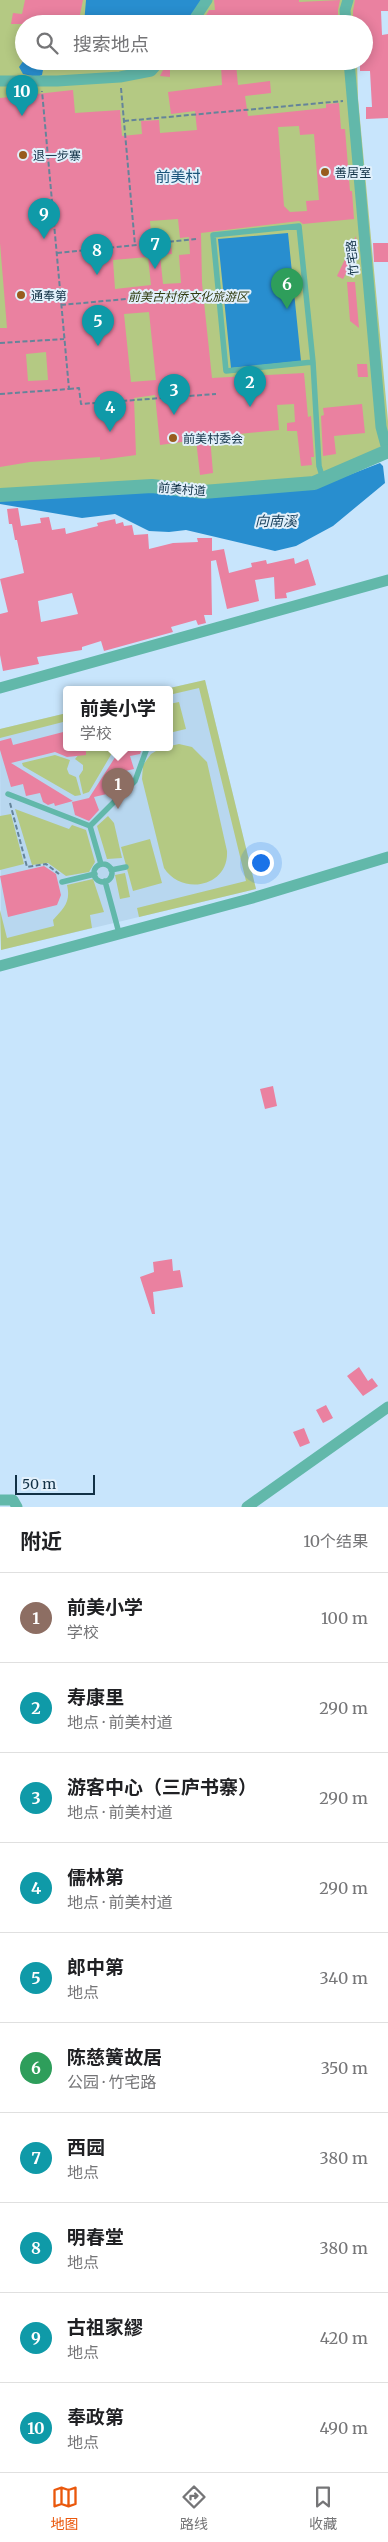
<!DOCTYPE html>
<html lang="zh">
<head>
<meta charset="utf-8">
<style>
	:root { --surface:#fff; --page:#f2f2f2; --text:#202124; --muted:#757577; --line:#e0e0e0; --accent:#ea580c }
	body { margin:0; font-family:Merriweather,"Noto Sans SC",serif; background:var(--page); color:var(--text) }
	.scale { position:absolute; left:15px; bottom:12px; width:80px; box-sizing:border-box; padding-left:5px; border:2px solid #113146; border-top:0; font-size:14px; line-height:18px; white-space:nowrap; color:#113146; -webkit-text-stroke:4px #e2f0fb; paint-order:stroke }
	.you { position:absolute; left:260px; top:862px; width:18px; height:18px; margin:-12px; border:4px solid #fff; border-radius:50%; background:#1a73e8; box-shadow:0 0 0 8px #1a73e833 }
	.badge { display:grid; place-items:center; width:32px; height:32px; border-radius:50%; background:var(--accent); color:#fff; font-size:16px; font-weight:700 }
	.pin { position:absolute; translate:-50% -41px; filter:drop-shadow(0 1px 2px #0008) }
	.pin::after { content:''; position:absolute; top:26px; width:18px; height:15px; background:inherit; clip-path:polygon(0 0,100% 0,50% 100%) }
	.popup { position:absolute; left:63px; top:686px; width:110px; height:65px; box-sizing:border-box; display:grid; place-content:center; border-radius:5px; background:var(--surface); filter:drop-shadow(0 1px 4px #0005); font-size:16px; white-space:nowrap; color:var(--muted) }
	.popup b { font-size:19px; color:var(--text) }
	.popup::after { content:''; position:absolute; left:50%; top:100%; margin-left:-10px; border:10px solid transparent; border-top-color:var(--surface) }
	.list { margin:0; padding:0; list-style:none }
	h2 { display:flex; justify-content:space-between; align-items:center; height:65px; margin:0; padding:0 20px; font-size:21px }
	h2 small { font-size:16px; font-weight:400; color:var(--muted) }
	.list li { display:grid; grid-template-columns:32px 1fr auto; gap:15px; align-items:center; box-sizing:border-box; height:90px; padding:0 20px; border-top:1px solid var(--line) }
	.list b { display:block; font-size:19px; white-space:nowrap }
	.list p { margin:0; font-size:16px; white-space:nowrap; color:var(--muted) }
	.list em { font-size:16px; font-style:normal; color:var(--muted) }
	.icon { flex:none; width:28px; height:28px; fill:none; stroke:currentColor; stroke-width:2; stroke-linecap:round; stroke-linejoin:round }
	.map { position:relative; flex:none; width:388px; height:1507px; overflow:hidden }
	.search { position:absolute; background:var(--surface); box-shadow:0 2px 12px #0003; left:15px; right:15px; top:15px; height:55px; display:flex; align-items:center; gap:12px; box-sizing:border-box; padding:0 18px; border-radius:28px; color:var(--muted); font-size:19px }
	.sheet { height:965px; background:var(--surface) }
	nav { display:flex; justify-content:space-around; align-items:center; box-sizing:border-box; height:70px; border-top:1px solid var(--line); background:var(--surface); font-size:14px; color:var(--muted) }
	nav a { display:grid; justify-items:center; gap:2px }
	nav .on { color:var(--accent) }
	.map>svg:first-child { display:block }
	.built { fill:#b8d7ef }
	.green { fill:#b4c983 }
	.water { fill:#288ecf }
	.building { fill:#ea81a0; fill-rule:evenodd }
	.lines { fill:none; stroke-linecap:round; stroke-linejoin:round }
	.path { stroke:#65849a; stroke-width:2; stroke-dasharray:5 2.5; stroke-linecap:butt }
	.service { stroke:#62b8aa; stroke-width:5.5 }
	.minor { stroke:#62b8aa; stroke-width:11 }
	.tertiary { stroke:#62b8aa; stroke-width:14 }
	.poi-dot { fill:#985c1e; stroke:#e2f0fb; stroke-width:2 }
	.labels { text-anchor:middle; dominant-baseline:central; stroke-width:4; stroke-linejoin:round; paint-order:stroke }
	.poi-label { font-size:12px; fill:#113146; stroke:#e2f0fb; text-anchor:start }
	.street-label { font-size:12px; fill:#113146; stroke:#e2f0fb }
	.park-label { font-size:12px; font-style:italic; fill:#313c11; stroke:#e2f0fb }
	.water-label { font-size:14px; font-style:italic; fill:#1c435f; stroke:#e2f0fb }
	.quarter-label { font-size:15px; fill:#1a557b; stroke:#e2f0fb }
</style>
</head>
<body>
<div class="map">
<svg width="388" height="1507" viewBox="0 0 388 1507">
	<rect width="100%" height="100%" fill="#c8e5fc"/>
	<path class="built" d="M205,680L256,889L1,950L0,729L67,713V748H169V690H161Z"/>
	<path class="green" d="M0,0H363L357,24H24V61H357L358,98L388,421V442L361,459L308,480L204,487L0,491Z
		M205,680L256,889L139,917L137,908L246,881L199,688L169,695V690H161Z
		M179,702L186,729L169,733V704Z
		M67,713V721L0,738V729Z
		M179,744L192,747L207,762L227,851C229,887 182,896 164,868L142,779L143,765L151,754L161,748Z
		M84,748H115L89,792L83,794L79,776L83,770V765L75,759Z
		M55,755L70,760L67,769L69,774L76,777L81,795L75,796L23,766L22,763Z
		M15,809L69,829L72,825L86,830L95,862L89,872L66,876L48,863L32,865Z
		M11,814L24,864L0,870V816Z
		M108,816L114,823L122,858L107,859L97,826Z
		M150,839L162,883L133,891L121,847Z
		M125,873L130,897L120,899L115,875Z
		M93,879L104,912L90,915L92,928L1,950L0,910L7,938L54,926L53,920C64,908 71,902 67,885Z"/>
	<path class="water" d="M86,0H202L188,24H84Z
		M24,60L44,65L42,75L37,77L23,74L19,67Z
		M288,233L301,361L231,368L218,239Z
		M380,463L383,466L385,483L333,526L296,546L275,551L186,530L169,532L149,531L115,514L82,518L0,504V501L158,490L181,497H208L315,488Z"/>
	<path class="building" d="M25,0H83L78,24H11L13,13L22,14Z
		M214,0H299V2L340,0L338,10V24H244V19L220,24H201L209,10H215Z
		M355,0H388V11H381L382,35L388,34V118L366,119V107H372L370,71H360V61H364V24H353V11Z
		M185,61V64H191V69L170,70V77L160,76L167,62Z
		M236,64L238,85L270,81L271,93L245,96L248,116L326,108V104L339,103L341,129H345L350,191H352L354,219L303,224L299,221L201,233L202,283L212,378L304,373L308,417L311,416L314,457H311L312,465L301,466L297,431H287V423L295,422L294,404L277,405L279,430L210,437L213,473L200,475L196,440L160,445L155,395L134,398L136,455L100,460V457L30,462L0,467V328H7L0,243V98L73,90L75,113L120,110L122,136L142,134L141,121L159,120L160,133L197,130L195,111L171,114L168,92L222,85L221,65ZM299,126L300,135L314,134L319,200L306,201L307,211L290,212L284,206L278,127ZM178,219L180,238L189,237L190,254L179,255L181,283L163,284L160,255L172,254L171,244L152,246L150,221ZM148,257L151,285L115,289L113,260ZM149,312L156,380L131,382L124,314ZM46,352L48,380L28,381L26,354Z
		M356,236L357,253L343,279L337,276Z
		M373,243H388V262H374Z
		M347,282H355L359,328L350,321Z
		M357,364H367L368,377H358Z
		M362,404L365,433L334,436L336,454L323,456L321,416L324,415L323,408Z
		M18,508L21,526L41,523L40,518L49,517L52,530L65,528L66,534L98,526L97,523L115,519L116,524L123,522L124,526L132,525L134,535L148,534L149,549L173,543L198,542L197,538H212V551L224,549L229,573L252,567L251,563L266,560L267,564L294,558L295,564L308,559L316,585L286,593L287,598L275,599L274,577L255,580L259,601L227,609L216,560L211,561L212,615H204L206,623L198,625L196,620L171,627L173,632L104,651L101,641L82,647V650L37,657L39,664L3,671L0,655V614L8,612L0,579L24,573L17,540H15L12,524H9L7,509ZM72,593L78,614L41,622L38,601Z
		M67,731V748H86V755L67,757L55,752L11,763L73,801L55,806L54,803L48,805L43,802L40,793L26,796L23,784L11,787L0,750V741L11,738L13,745Z
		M121,748H142L140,754L130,756L134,769L121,772L125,784L109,790L111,793L94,797L99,810L89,821L75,815L72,802L89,798Z
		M44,866L56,874L61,895L57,905L8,917L0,876Z
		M273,1086L277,1106L265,1109L260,1089Z
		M172,1259L173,1271L180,1270L183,1287L153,1292L155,1314H152L140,1277L154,1272L153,1262Z
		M359,1367L368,1381L372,1378L378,1386L363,1396L347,1376Z
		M326,1405L333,1418L323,1423L316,1410Z
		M304,1428L310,1443L300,1447L293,1432Z"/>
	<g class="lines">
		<path class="path" d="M121,88L135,245
			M124,121L343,101
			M57,253L196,239
			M61,305L202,292
			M0,343L64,339
			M69,389L79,388L81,404L216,394
			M0,394L69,389L42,91
			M10,803L27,867L46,864L59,874"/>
		<path class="service" d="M313,362L226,371L213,235L299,226L313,362L319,466L323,479
			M8,794L90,826
			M90,826L135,781L147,748
			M90,826L101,864
			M94 873a9 9 0 1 1 18 0a9 9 0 1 1-18 0Z
			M111,870L126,867
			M105,881L119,933
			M62,882L95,874"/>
		<path class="minor" d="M191,24L207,0
			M346,24L345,10L348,0
			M349,61L381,427L388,453
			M0,81H57L120,77L151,71L160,61
			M0,688L388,580
			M0,966L249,899L388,857
			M0,1500H13L17,1507
			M247,1507L388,1407"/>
		<path class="tertiary" d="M0,495L152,486L203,492L314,483L388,451"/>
	</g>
	<g class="poi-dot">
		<circle cx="23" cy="155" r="5"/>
		<circle cx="325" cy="172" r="5"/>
		<circle cx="21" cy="295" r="5"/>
		<circle cx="173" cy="438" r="5"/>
	</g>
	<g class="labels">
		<g class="poi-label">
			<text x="33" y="155">退一步寨</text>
			<text x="335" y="172">善居室</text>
			<text x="31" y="295">通奉第</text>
			<text x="183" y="438">前美村委会</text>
		</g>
		<g class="street-label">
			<text transform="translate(352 258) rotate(-95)">竹宅路</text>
			<text transform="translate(182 489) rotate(5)">前美村道</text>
		</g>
		<g class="park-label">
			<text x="188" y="296">前美古村侨文化旅游区</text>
		</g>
		<g class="water-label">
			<text x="276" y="521">向南溪</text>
		</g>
		<g class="quarter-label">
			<text x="178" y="176">前美村</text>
		</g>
	</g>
</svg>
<div class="scale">50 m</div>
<div class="you"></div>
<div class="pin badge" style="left:118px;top:809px;background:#8d6e63">1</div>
<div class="popup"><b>前美小学</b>学校</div>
<div class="pin badge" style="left:250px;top:407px;background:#0f9aa8">2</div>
<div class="pin badge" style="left:174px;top:415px;background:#0f9aa8">3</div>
<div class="pin badge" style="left:110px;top:432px;background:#0f9aa8">4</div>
<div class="pin badge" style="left:98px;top:346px;background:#0f9aa8">5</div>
<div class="pin badge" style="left:287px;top:309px;background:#2e9e5b">6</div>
<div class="pin badge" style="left:155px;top:269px;background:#0f9aa8">7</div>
<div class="pin badge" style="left:97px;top:275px;background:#0f9aa8">8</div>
<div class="pin badge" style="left:44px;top:239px;background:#0f9aa8">9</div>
<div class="pin badge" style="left:22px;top:116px;background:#0f9aa8">10</div>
<div class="search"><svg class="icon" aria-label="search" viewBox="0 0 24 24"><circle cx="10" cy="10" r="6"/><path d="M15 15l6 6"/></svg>搜索地点</div>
</div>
<section class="sheet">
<h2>附近<small>10个结果</small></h2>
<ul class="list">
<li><span class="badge" style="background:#8d6e63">1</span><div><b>前美小学</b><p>学校</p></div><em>100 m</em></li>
<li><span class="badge" style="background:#0f9aa8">2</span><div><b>寿康里</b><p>地点 · 前美村道</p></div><em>290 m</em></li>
<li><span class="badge" style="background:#0f9aa8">3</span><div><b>游客中心（三庐书寨）</b><p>地点 · 前美村道</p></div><em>290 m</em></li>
<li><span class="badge" style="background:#0f9aa8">4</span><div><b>儒林第</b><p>地点 · 前美村道</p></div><em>290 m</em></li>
<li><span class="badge" style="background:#0f9aa8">5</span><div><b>郎中第</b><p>地点</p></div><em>340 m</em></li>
<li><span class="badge" style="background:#2e9e5b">6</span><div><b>陈慈簧故居</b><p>公园 · 竹宅路</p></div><em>350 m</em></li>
<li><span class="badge" style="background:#0f9aa8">7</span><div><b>西园</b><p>地点</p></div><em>380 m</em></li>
<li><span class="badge" style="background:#0f9aa8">8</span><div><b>明春堂</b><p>地点</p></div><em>380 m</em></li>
<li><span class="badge" style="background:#0f9aa8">9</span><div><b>古祖家繆</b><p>地点</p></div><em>420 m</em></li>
<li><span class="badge" style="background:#0f9aa8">10</span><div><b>奉政第</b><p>地点</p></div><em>490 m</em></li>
</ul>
</section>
<nav>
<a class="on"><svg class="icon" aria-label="map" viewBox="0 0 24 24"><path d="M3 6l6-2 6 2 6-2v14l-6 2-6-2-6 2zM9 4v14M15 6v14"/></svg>地图</a>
<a><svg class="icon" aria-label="directions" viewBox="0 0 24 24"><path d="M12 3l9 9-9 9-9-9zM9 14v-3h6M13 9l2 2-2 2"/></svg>路线</a>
<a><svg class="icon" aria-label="saved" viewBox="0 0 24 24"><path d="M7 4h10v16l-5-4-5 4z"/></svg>收藏</a>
</nav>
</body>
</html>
